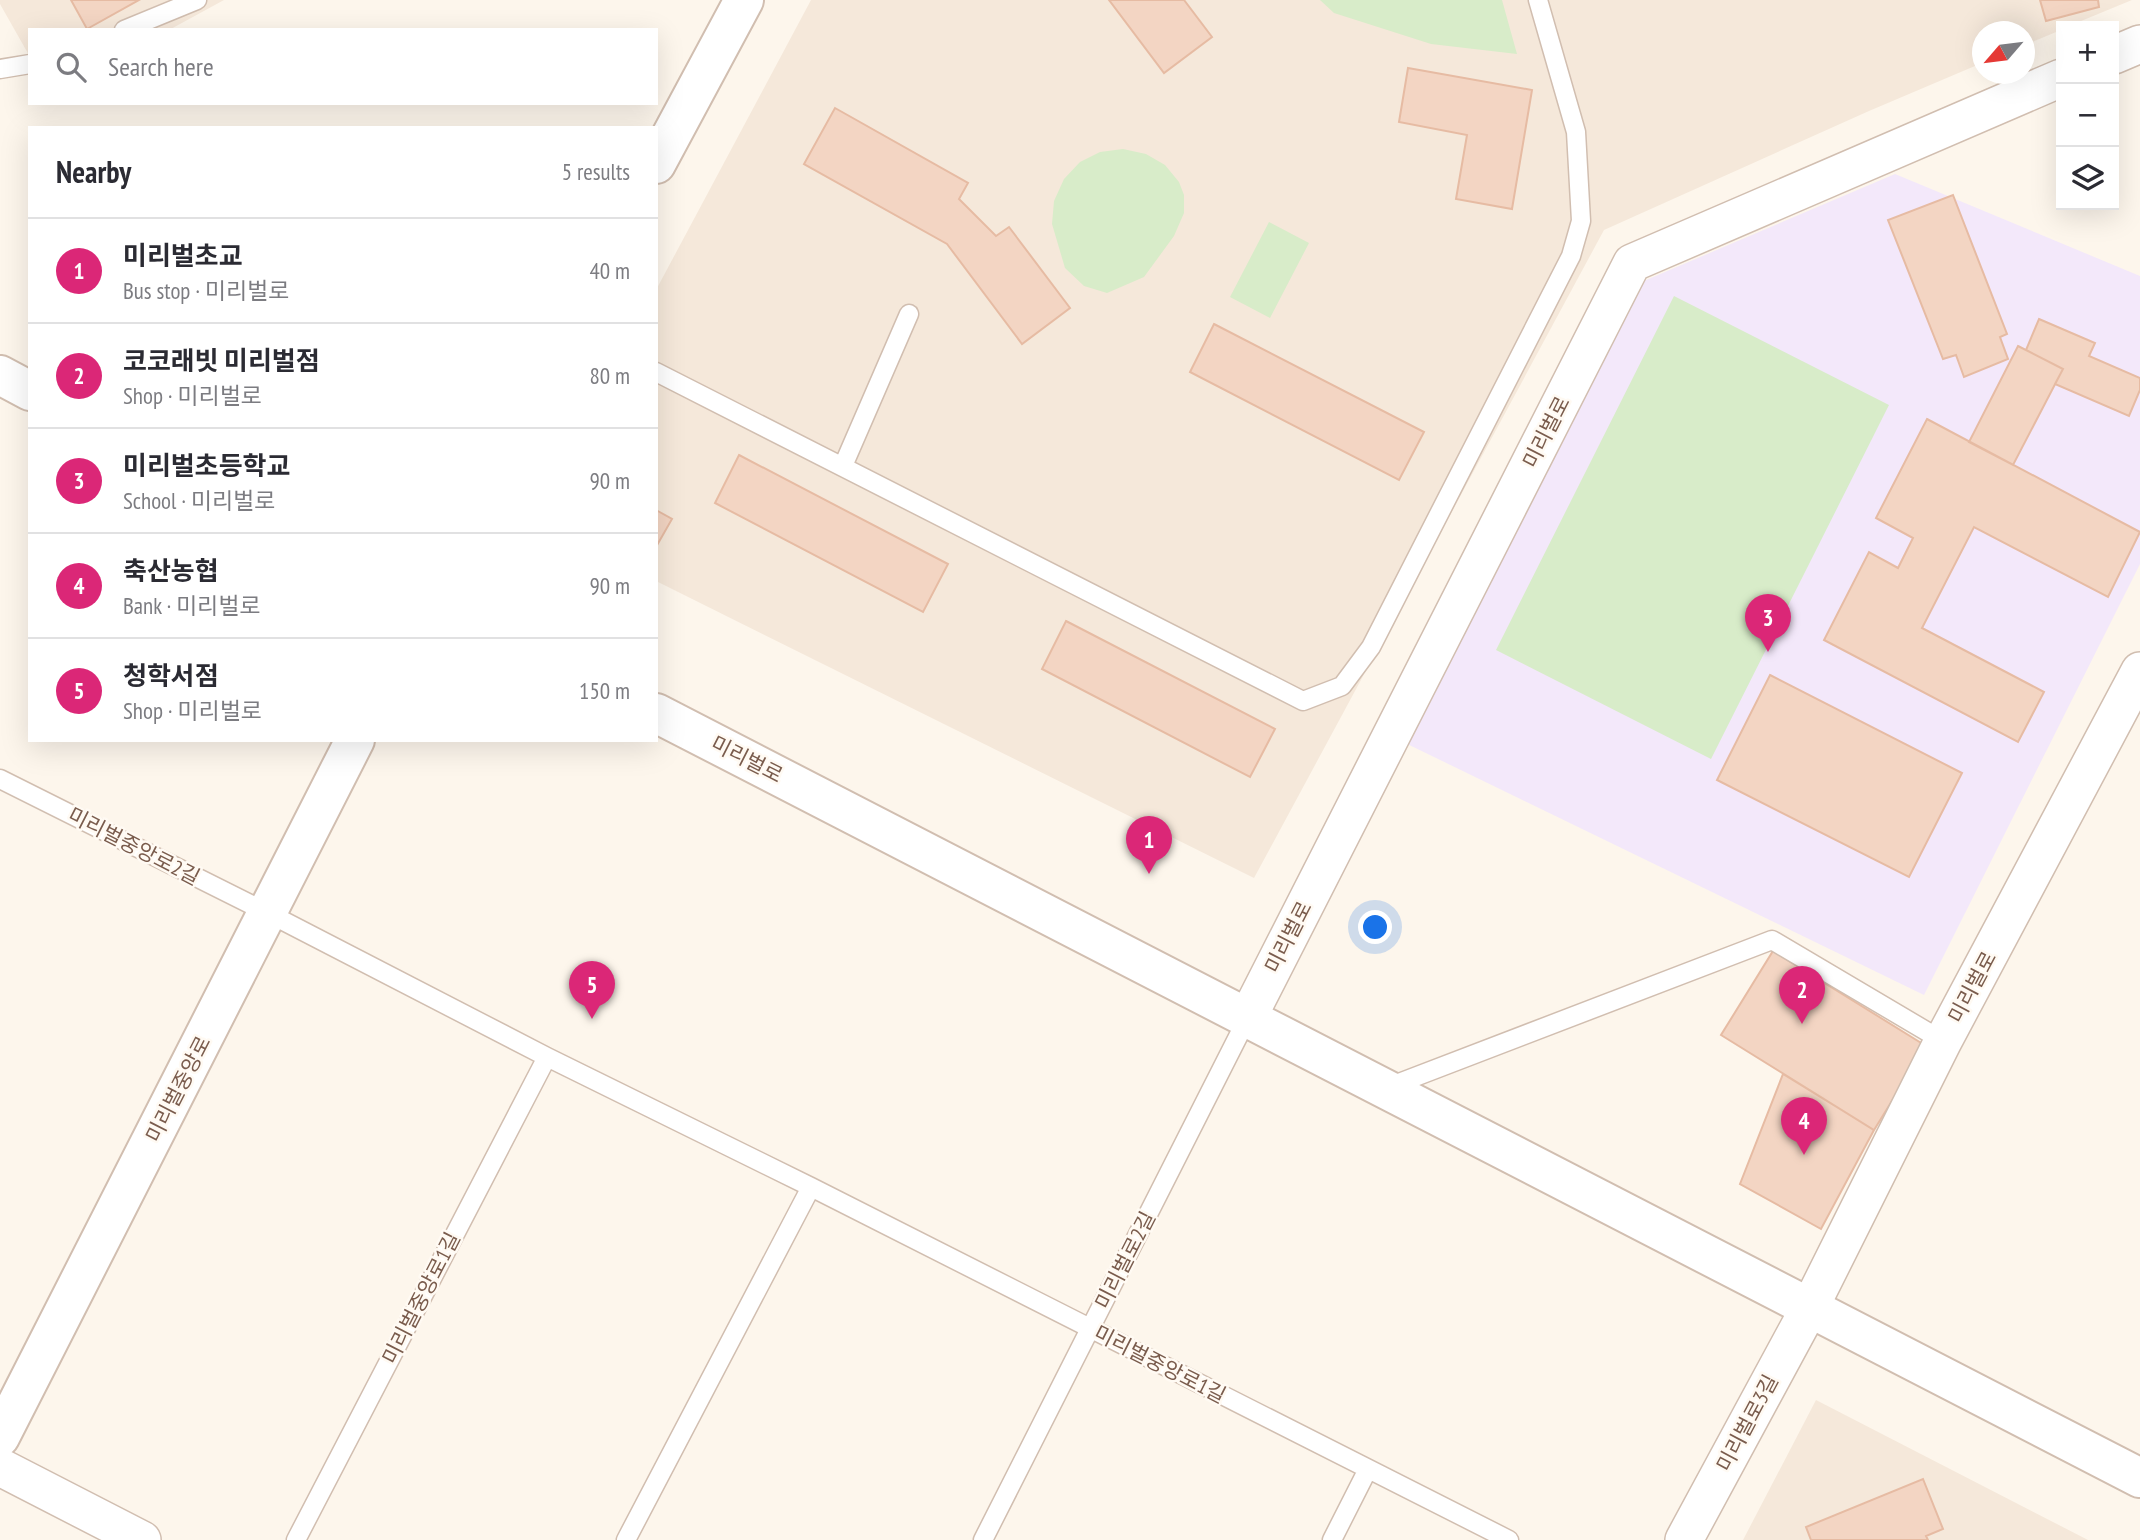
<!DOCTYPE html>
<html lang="en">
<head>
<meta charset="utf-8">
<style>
	:root { --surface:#fff; --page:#f7f7f7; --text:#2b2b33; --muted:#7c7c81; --line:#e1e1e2; --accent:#db2777 }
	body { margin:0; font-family:"PT Sans Narrow","Noto Sans KR",sans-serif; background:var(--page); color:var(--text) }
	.controls { position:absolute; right:21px; top:21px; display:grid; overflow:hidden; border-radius:0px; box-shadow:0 7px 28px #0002 }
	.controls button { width:63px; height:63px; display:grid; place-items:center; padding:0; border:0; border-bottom:2px solid var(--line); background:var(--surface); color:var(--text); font:35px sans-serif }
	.compass { position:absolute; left:1972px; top:21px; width:63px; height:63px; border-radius:50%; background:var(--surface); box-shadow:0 7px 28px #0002; rotate:242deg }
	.you { position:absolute; left:1376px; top:928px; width:24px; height:24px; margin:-18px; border:5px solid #fff; border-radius:50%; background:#1a73e8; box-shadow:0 0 0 10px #1a73e833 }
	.badge { display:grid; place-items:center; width:46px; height:46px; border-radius:50%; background:var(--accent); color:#fff; font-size:23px; font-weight:700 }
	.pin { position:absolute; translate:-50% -58px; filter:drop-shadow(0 2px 4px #0008) }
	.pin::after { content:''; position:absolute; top:37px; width:24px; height:21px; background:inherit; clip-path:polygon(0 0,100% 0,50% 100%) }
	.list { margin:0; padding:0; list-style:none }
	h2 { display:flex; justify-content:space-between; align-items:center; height:91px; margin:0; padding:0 28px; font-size:30px }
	h2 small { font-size:23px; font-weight:400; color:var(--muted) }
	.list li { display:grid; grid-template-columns:46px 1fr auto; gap:21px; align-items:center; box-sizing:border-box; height:105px; padding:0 28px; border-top:2px solid var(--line) }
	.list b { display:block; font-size:26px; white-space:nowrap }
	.list p { margin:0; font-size:23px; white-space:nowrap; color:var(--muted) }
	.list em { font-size:23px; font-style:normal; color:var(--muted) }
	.icon { flex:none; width:38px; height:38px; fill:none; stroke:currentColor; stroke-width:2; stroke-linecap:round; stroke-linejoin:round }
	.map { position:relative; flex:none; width:2140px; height:1540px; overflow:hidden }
	.search { position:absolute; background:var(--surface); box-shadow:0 7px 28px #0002; left:28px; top:28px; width:630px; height:77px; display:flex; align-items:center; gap:18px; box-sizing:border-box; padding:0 24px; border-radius:0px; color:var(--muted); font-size:26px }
	.panel { position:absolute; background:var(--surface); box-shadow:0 7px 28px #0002; left:28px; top:126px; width:630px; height:616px; border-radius:0px }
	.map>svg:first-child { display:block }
	.residential { fill:#f5e8da }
	.education { fill:#f3e8fa }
	.green { fill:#d8ecc9 }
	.building { fill:#f3d5c3; stroke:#e6bba3; stroke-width:2 }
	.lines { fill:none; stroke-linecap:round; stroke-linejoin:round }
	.service-casing { stroke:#d1beb0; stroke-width:21 }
	.minor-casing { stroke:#d1beb0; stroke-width:40 }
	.tertiary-casing { stroke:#d1beb0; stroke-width:42 }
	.service { stroke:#fff; stroke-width:18 }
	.minor { stroke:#fff; stroke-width:37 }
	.tertiary { stroke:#fff; stroke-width:38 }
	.labels { text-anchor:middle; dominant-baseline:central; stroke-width:5; stroke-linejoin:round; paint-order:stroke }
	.street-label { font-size:21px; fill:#7a5c4d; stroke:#fffaf3 }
</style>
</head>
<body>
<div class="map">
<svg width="2140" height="1540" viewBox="0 0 2140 1540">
	<rect width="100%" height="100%" fill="#fdf6ec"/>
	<path class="residential" d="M0,0H224L169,30H30V57L0,4Z
		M811,0H2132L2069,26H2061V30L2025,45L2024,32H1982V63L1869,111L1604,230L1254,878L656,581V290Z
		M1816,1400L2088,1540H1743Z"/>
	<path class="education" d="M1895,174L2140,276V564L1924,995L1399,740L1604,298Z"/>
	<path class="green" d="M1320,0H1502L1517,54L1431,44L1334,13Z
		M1123,149L1146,154L1165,165L1179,182L1184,195V213L1174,236L1144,277L1107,293L1084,286L1065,268L1052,224L1054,201L1064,179L1080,162L1100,152Z
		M1269,222L1309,243L1270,318L1230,297Z
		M1674,296L1889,405L1711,759L1496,650Z"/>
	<path class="building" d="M71,0H139L87,29Z
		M1109,0H1184L1212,37L1164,73Z
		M2040,0H2098L2099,7L2046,21Z
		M1408,68L1532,90L1512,209L1456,199L1467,135L1399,122Z
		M835,108L968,183L959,199L996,236L1009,227L1070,308L1022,344L947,244L804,164Z
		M1953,195L2007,334L2000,337L2008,359L1964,377L1956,355L1943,359L1888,220Z
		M2039,319L2095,343L2089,356L2140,378V390L2129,416L2055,384L2063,369L2026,350Z
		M1214,324L1424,432L1399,480L1190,372Z
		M2018,346L2063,369L2013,465L1969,442Z
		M1927,419L2140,532L2108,597L1974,527L1922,628L2044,692L2018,742L1824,640L1869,552L1898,568L1913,538L1876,518Z
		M739,455L948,564L923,612L715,503Z
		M656,510L672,519L656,547Z
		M1066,621L1275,729L1250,777L1042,669Z
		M1770,675L1962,773L1909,877L1717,780Z
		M1773,951L1926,1046L1874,1130L1721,1035Z
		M1783,1074L1874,1130L1821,1229L1740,1184Z
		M1923,1479L1943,1529L1926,1536L1928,1540H1811L1806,1527Z"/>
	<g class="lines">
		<defs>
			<path id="service" d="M124,30L197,0
				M0,69L30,64
				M656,372L1303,701L1342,686L1371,647L1571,256L1581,221L1576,132L1538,0
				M843,466L909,314
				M0,779L268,913L547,1057L811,1187L1509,1540
				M1386,1088L1772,940L1943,1041
				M296,1540L547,1057
				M626,1540L811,1187
				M983,1540L1248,1017
				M1332,1540L1368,1469"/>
			<path id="minor" d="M2114,55L2140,44
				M1248,1017L1632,263L2061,78
				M0,1467L142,1540
				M1684,1540L1810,1307L1943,1041L2140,671"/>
			<path id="tertiary" d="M656,164L744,0
				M0,375L30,391
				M656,713L2140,1478
				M0,1437L355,740"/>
		</defs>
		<use href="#service" class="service-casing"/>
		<use href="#minor" class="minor-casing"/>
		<use href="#tertiary" class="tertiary-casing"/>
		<use href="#service" class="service"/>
		<use href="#minor" class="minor"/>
		<use href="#tertiary" class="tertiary"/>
	</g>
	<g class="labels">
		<g class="street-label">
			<text transform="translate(1546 432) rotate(-63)">미리벌로</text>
			<text transform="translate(747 759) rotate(27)">미리벌로</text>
			<text transform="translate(134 846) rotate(27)">미리벌중앙로2길</text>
			<text transform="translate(1288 937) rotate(-63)">미리벌로</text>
			<text transform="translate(1972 987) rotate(-62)">미리벌로</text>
			<text transform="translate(178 1089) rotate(-63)">미리벌중앙로</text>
			<text transform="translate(1125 1260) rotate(-63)">미리벌로2길</text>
			<text transform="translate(421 1298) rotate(-63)">미리벌중앙로1길</text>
			<text transform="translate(1160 1364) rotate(27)">미리벌중앙로1길</text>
			<text transform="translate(1747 1423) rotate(-62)">미리벌로3길</text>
		</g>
	</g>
</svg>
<div class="controls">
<button>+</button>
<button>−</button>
<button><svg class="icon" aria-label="layers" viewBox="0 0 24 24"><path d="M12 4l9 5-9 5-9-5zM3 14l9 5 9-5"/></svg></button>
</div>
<svg class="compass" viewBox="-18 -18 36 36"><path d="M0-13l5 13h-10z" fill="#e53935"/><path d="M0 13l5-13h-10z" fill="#7c7c81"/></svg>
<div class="you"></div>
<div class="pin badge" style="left:1149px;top:874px">1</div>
<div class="pin badge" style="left:1802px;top:1024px">2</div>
<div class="pin badge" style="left:1768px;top:652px">3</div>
<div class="pin badge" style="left:1804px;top:1155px">4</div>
<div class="pin badge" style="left:592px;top:1019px">5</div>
<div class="search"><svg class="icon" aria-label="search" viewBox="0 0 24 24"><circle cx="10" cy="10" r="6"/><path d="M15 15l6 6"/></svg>Search here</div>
<section class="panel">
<h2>Nearby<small>5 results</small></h2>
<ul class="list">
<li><span class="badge">1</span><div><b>미리벌초교</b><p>Bus stop · 미리벌로</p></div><em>40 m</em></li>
<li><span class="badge">2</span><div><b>코코래빗 미리벌점</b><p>Shop · 미리벌로</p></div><em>80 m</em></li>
<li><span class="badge">3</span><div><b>미리벌초등학교</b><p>School · 미리벌로</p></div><em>90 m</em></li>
<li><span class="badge">4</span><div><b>축산농협</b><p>Bank · 미리벌로</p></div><em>90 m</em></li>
<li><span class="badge">5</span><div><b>청학서점</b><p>Shop · 미리벌로</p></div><em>150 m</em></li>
</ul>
</section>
</div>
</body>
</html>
